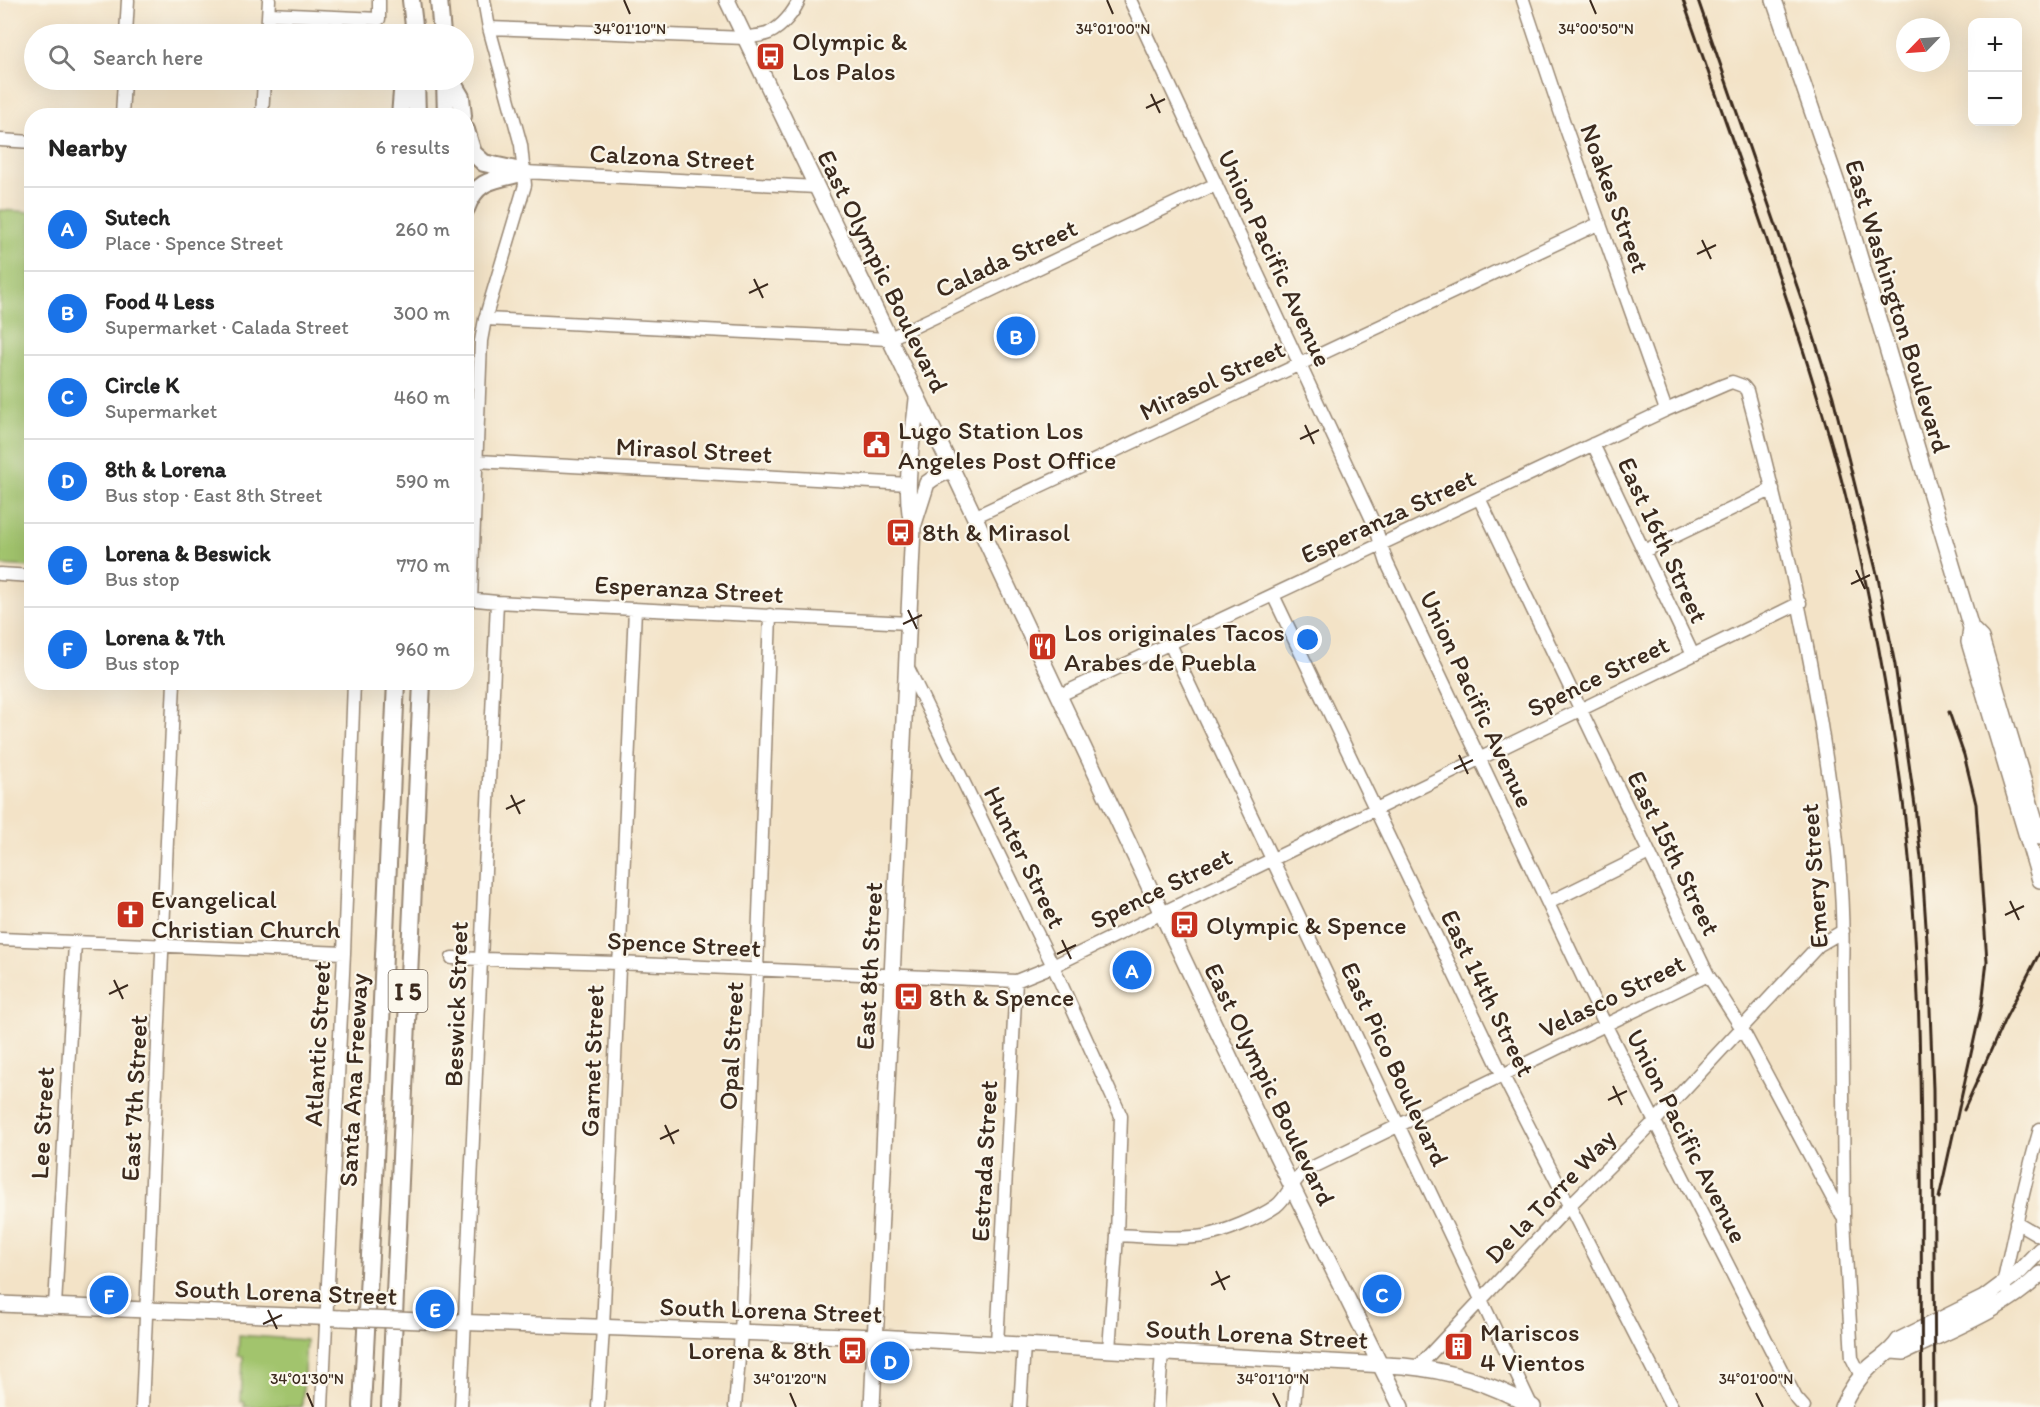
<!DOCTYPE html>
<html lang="en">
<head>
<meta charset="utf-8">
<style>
	:root { --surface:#fff; --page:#f2f2f2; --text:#222; --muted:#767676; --line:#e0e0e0; --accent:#1a73e8 }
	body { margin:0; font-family:Itim,sans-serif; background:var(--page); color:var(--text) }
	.controls { position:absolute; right:18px; top:18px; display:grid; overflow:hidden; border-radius:12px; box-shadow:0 6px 24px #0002 }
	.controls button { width:54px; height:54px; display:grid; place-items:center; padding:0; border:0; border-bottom:2px solid var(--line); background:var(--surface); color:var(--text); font:30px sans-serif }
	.compass { position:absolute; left:1896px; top:18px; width:54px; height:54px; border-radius:50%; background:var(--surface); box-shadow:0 6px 24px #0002; rotate:245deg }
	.you { position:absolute; left:1308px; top:640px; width:21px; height:21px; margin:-15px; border:4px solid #fff; border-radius:50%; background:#1a73e8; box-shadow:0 0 0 9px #1a73e833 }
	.badge { display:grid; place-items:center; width:39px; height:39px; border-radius:50%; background:var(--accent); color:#fff; font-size:20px; font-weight:700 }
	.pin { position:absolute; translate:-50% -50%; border:3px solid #fff; box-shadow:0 2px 6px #0006 }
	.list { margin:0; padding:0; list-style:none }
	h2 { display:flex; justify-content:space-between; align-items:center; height:78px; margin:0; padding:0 24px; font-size:26px }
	h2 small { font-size:20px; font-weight:400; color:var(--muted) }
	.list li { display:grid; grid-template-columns:39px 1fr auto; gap:18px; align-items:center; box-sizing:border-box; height:84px; padding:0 24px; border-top:2px solid var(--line) }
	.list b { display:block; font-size:22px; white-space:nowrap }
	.list p { margin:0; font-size:20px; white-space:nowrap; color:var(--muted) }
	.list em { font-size:20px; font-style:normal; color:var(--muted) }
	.icon { flex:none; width:33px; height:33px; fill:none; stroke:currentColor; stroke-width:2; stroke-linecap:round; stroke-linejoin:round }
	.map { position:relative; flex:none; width:2040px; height:1407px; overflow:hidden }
	.search { position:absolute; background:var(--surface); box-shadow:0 6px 24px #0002; left:24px; top:24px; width:450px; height:66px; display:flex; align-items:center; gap:15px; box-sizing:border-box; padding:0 21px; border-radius:33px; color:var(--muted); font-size:22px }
	.panel { position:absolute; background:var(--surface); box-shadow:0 6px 24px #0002; left:24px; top:108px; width:450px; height:582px; border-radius:24px }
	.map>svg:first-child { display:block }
	.green { fill:#a2c46d; stroke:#6e7746; stroke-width:1.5 }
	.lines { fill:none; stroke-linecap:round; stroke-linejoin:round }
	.minor-casing { stroke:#978672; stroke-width:15 }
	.major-casing { stroke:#978672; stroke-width:18 }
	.highway-casing { stroke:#978672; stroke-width:20 }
	.minor { stroke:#fff; stroke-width:12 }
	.major { stroke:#fff; stroke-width:15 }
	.highway { stroke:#fff; stroke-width:16 }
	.rail { stroke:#3b2a1e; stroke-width:3 }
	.major-bridge-casing { stroke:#978672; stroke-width:18; stroke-linecap:butt }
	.major-bridge { stroke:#fff; stroke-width:15 }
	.ticks { fill:none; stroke:#3b2a1e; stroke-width:2 }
	.labels { text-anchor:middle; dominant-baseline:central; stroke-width:4.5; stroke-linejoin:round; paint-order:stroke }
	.shield { fill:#fbf7ec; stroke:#75685c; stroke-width:1.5 }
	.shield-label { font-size:24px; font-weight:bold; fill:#3b2a1e }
	.poi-label { font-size:26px; fill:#3b2a1e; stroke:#fbf7ec; text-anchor:start }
	.street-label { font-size:26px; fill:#3b2a1e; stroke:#fbf7ec }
	.ticks-label { font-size:15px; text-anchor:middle; fill:#3b2a1e; stroke:#fbf7ec; stroke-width:4.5; stroke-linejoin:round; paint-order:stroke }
</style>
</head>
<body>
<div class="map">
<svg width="2040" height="1407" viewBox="0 0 2040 1407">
	<rect width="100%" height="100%" fill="#fbf7ec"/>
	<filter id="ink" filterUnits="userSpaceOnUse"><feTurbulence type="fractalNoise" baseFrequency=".0167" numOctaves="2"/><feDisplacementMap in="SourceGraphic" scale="12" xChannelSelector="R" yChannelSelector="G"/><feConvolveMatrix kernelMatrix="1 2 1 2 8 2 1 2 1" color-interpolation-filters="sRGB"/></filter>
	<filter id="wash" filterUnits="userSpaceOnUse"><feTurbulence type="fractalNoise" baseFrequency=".008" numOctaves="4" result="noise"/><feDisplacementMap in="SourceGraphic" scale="24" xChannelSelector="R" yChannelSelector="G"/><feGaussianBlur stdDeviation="1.35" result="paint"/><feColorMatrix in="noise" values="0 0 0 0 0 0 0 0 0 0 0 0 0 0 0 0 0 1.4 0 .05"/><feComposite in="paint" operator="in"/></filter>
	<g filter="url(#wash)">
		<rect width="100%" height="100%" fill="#f3e3c7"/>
		<path class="green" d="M0,210L31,212V567L0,565Z
			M239,1335L306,1340L302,1407H244L245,1402H241L243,1357L238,1356Z"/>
	</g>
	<g filter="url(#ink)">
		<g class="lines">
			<defs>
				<path id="minor" d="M1130,0L1375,526L1387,563L1605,1024L1785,1377L1796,1398L1804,1407
					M1523,0L1564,123L1666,410
					M269,14L379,19V0
					M489,28L745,38C752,36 763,36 769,33C782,27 794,12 799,0
					M126,34L128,0
					M267,34L269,0
					M122,116L124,80
					M262,116L264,80
					M0,140L32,142
					M525,172L816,187
					M485,319L888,339L1216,184
					M1593,444L1693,655
					M477,461L909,484
					M1479,498L1708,975L1741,1027L1842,1216
					M974,517L1600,223
					M1644,551L1773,489
					M0,574L32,576
					M1273,595L1502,1074L1672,1407
					M466,599L497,602L909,623
					M471,599L481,341L485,319L525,185L521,145L489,28L484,0
					M1170,644L1532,1407
					M908,668L1053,966L1121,1116L1117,1235L1109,1350
					M1058,696L1666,410L1724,385L1732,382L1743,386L1747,391C1779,510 1807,629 1825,751C1836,823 1845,896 1842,968L1844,1220L1852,1358L1861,1376
					M1548,903L1649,853
					M0,939L344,953
					M452,958L618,963L1016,981L1053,966L1800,603
					M2016,1222L2040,1236
					M1117,1235C1145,1236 1176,1240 1204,1236C1225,1232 1259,1218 1276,1206C1286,1199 1293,1180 1305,1171L1708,975
					M2005,1288L2003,1285C2014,1232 2025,1180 2040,1129
					M55,1306L75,943
					M997,1344L1016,981
					M1418,1367L1569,1206L1655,1121L1819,945L1843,931
					M142,1407L174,682
					M322,1407L344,953L354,682
					M461,1407L497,602
					M598,1407L603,1328L635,609
					M735,1407L741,1333L757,970L770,615
					M1020,1407L1024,1345
					M1158,1407L1162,1352
					M1294,1407L1298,1359"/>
				<path id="major" d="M727,0L952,469L1265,1132L1401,1407
					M1774,0L1841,195L1971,628L1969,642L2040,880
					M912,524C903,485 913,440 917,399
					M1971,628L1981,638L2040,837
					M0,1304L341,1318
					M423,1321L877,1337L1403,1366C1448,1370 1493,1384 1533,1407
					M1892,1351L1904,1352C1947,1331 2008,1308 2040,1274
					M872,1407L913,527L927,483L934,478L952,469
					M1842,1407C1849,1392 1858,1378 1870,1367C1881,1357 1891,1353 1899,1340L1984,1298L2020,1271L2040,1250"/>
				<path id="highway" d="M411,0L415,34
					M439,0L442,34
					M416,80L417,116
					M445,80L446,116
					M451,80L461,97L463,116
					M400,116L403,80
					M466,130L473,153L484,163L525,172
					M466,209C476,181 491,180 518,174
					M362,1407L375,1160L396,682
					M390,1407L422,682"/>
			</defs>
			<use href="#minor" class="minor-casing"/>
			<use href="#major" class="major-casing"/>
			<use href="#highway" class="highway-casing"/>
			<use href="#minor" class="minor"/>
			<use href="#major" class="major"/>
			<use href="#highway" class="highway"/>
			<path class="rail" d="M1683,0C1732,141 1784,282 1826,425C1858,531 1879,641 1896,750C1929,967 1919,1188 1922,1407
				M1698,0L1808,318L1833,397L1878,578L1895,665L1915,806L1922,867L1928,956L1933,1089L1935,1407
				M1964,1110L2005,1019L2040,952
				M1939,1198L1982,1004L1987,961L1976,804L1964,755L1949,712"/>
			<defs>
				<path id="major-bridge" d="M341,1318L423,1321"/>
			</defs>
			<use href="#major-bridge" class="major-bridge-casing"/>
			<use href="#major-bridge" class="major-bridge"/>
		</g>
	</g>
	<path class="ticks" d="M624,0L630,14M1107,0L1113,14M1590,0L1596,14M1151,94L1160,113M1146,108L1165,99M1702,240L1711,259M1697,254L1716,245M754,279L763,298M749,293L768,284M1305,425L1314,444M1300,439L1319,430M1856,570L1865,589M1851,584L1870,575M908,610L917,629M903,624L922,615M1459,755L1468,774M1454,769L1473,760M511,795L520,814M506,809L525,800M2010,901L2019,920M2005,915L2024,906M1062,940L1071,959M1057,954L1076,945M114,980L123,999M109,994L128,985M1613,1086L1622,1105M1608,1100L1627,1091M665,1125L674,1144M660,1139L679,1130M1216,1271L1225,1290M1211,1285L1230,1276M268,1310L277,1329M263,1324L282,1315M307,1393L313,1407M790,1393L796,1407M1273,1393L1280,1407M1756,1393L1763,1407"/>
	<defs>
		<symbol id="bus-square" viewBox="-11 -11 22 22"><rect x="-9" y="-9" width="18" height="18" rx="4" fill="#c8321e" stroke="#fbf7ec"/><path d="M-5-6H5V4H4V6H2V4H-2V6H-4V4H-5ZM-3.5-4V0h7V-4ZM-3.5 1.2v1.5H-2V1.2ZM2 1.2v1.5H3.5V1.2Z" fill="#fff"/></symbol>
		<symbol id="civic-square" viewBox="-11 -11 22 22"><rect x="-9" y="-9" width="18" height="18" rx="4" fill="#c8321e" stroke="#fbf7ec"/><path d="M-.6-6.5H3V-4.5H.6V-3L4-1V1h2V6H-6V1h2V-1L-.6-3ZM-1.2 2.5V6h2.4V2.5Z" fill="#fff"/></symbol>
		<symbol id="restaurant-square" viewBox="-11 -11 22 22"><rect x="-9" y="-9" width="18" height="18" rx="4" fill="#c8321e" stroke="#fbf7ec"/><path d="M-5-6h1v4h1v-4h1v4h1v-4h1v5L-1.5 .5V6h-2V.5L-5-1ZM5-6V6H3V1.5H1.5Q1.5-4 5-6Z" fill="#fff"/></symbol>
		<symbol id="church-square" viewBox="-11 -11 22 22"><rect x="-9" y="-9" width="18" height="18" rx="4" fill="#c8321e" stroke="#fbf7ec"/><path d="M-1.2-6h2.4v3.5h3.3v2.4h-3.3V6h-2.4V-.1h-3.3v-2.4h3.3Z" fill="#fff"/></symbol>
		<symbol id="building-square" viewBox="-11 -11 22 22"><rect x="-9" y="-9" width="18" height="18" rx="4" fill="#c8321e" stroke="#fbf7ec"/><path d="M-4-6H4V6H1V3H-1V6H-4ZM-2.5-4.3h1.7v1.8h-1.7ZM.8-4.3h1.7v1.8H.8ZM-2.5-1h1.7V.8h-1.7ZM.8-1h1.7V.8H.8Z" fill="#fff"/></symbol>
	</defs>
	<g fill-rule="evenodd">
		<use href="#bus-square" x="754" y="40" width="33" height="33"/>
		<use href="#civic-square" x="860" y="428" width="33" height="33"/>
		<use href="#bus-square" x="884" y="516" width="33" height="33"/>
		<use href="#restaurant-square" x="1026" y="630" width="33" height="33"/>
		<use href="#church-square" x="114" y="898" width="33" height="33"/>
		<use href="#bus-square" x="1168" y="908" width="33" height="33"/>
		<use href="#bus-square" x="892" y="980" width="33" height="33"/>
		<use href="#building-square" x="1442" y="1330" width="33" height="33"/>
		<use href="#bus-square" x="836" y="1334" width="33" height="33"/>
	</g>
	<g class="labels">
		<rect class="shield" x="388.5" y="970" width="39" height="42" rx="4.5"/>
		<g class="shield-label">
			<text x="408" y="991">I 5</text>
		</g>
		<g class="poi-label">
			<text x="792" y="41">Olympic &amp;<tspan x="792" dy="30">Los Palos</tspan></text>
			<text x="898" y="430">Lugo Station Los<tspan x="898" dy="30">Angeles Post Office</tspan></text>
			<text x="922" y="532">8th &amp; Mirasol</text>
			<text x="1064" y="632">Los originales Tacos<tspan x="1064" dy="30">Arabes de Puebla</tspan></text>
			<text x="151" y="899">Evangelical<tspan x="151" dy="30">Christian Church</tspan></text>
			<text x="1206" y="925">Olympic &amp; Spence</text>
			<text x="929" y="997">8th &amp; Spence</text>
			<text x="1480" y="1332">Mariscos<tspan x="1480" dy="30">4 Vientos</tspan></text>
			<text x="831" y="1350" text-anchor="end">Lorena &amp; 8th</text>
		</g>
		<g class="street-label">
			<text transform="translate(672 157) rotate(3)">Calzona Street</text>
			<text transform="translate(1615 198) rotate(70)">Noakes Street</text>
			<text transform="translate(1006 258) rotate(-25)">Calada Street</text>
			<text transform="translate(1275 258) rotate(65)">Union Pacific Avenue</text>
			<text transform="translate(883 271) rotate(64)">East Olympic Boulevard</text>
			<text transform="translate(1898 306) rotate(73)">East Washington Boulevard</text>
			<text transform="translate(1212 380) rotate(-25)">Mirasol Street</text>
			<text transform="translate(694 450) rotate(3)">Mirasol Street</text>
			<text transform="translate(1388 516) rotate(-25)">Esperanza Street</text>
			<text transform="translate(1663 540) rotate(65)">East 16th Street</text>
			<text transform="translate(689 589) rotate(3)">Esperanza Street</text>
			<text transform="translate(1598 676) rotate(-26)">Spence Street</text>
			<text transform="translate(1477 699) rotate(65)">Union Pacific Avenue</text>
			<text transform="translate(1674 853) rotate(64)">East 15th Street</text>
			<text transform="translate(1025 857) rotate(64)">Hunter Street</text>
			<text transform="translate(1814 876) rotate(-94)">Emery Street</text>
			<text transform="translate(1161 888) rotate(-26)">Spence Street</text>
			<text transform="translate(684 944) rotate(3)">Spence Street</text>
			<text transform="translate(869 966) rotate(-87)">East 8th Street</text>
			<text transform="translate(1488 993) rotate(64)">East 14th Street</text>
			<text transform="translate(1612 996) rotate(-26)">Velasco Street</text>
			<text transform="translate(456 1004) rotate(-88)">Beswick Street</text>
			<text transform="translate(317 1044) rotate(-87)">Atlantic Street</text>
			<text transform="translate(731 1046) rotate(-87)">Opal Street</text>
			<text transform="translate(592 1061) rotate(-88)">Garnet Street</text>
			<text transform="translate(1395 1064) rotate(65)">East Pico Boulevard</text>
			<text transform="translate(353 1080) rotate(-87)">Santa Ana Freeway</text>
			<text transform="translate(1270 1084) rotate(64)">East Olympic Boulevard</text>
			<text transform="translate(134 1098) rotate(-87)">East 7th Street</text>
			<text transform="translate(42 1123) rotate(-87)">Lee Street</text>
			<text transform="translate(1687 1136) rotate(63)">Union Pacific Avenue</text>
			<text transform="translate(984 1161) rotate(-87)">Estrada Street</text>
			<text transform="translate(1550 1196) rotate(-46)">De la Torre Way</text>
			<text transform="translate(286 1292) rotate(2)">South Lorena Street</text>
			<text transform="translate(771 1310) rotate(2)">South Lorena Street</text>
			<text transform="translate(1257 1334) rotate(3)">South Lorena Street</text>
		</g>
	</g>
	<g class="ticks-label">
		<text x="1596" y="34">34°00'50"N</text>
		<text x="630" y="34">34°01'10"N</text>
		<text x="1113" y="34">34°01'00"N</text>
		<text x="307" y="1384">34°01'30"N</text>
		<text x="790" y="1384">34°01'20"N</text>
		<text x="1273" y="1384">34°01'10"N</text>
		<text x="1756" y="1384">34°01'00"N</text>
	</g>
</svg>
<div class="controls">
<button>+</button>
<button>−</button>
</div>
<svg class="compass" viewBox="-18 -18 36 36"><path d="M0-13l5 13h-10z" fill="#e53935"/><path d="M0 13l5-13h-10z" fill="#767676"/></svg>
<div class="you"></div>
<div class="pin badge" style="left:1132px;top:970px">A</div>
<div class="pin badge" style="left:1016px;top:336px">B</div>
<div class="pin badge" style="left:1382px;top:1294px">C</div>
<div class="pin badge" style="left:890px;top:1361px">D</div>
<div class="pin badge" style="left:435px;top:1309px">E</div>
<div class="pin badge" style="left:109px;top:1295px">F</div>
<div class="search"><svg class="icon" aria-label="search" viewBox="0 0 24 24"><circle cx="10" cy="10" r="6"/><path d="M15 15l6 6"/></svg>Search here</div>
<section class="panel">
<h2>Nearby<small>6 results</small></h2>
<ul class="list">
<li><span class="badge">A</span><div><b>Sutech</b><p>Place · Spence Street</p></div><em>260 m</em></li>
<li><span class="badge">B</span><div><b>Food 4 Less</b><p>Supermarket · Calada Street</p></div><em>300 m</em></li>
<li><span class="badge">C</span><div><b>Circle K</b><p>Supermarket</p></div><em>460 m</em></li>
<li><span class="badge">D</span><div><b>8th &amp; Lorena</b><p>Bus stop · East 8th Street</p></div><em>590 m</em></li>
<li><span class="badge">E</span><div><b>Lorena &amp; Beswick</b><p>Bus stop</p></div><em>770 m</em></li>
<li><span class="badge">F</span><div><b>Lorena &amp; 7th</b><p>Bus stop</p></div><em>960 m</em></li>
</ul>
</section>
</div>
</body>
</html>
